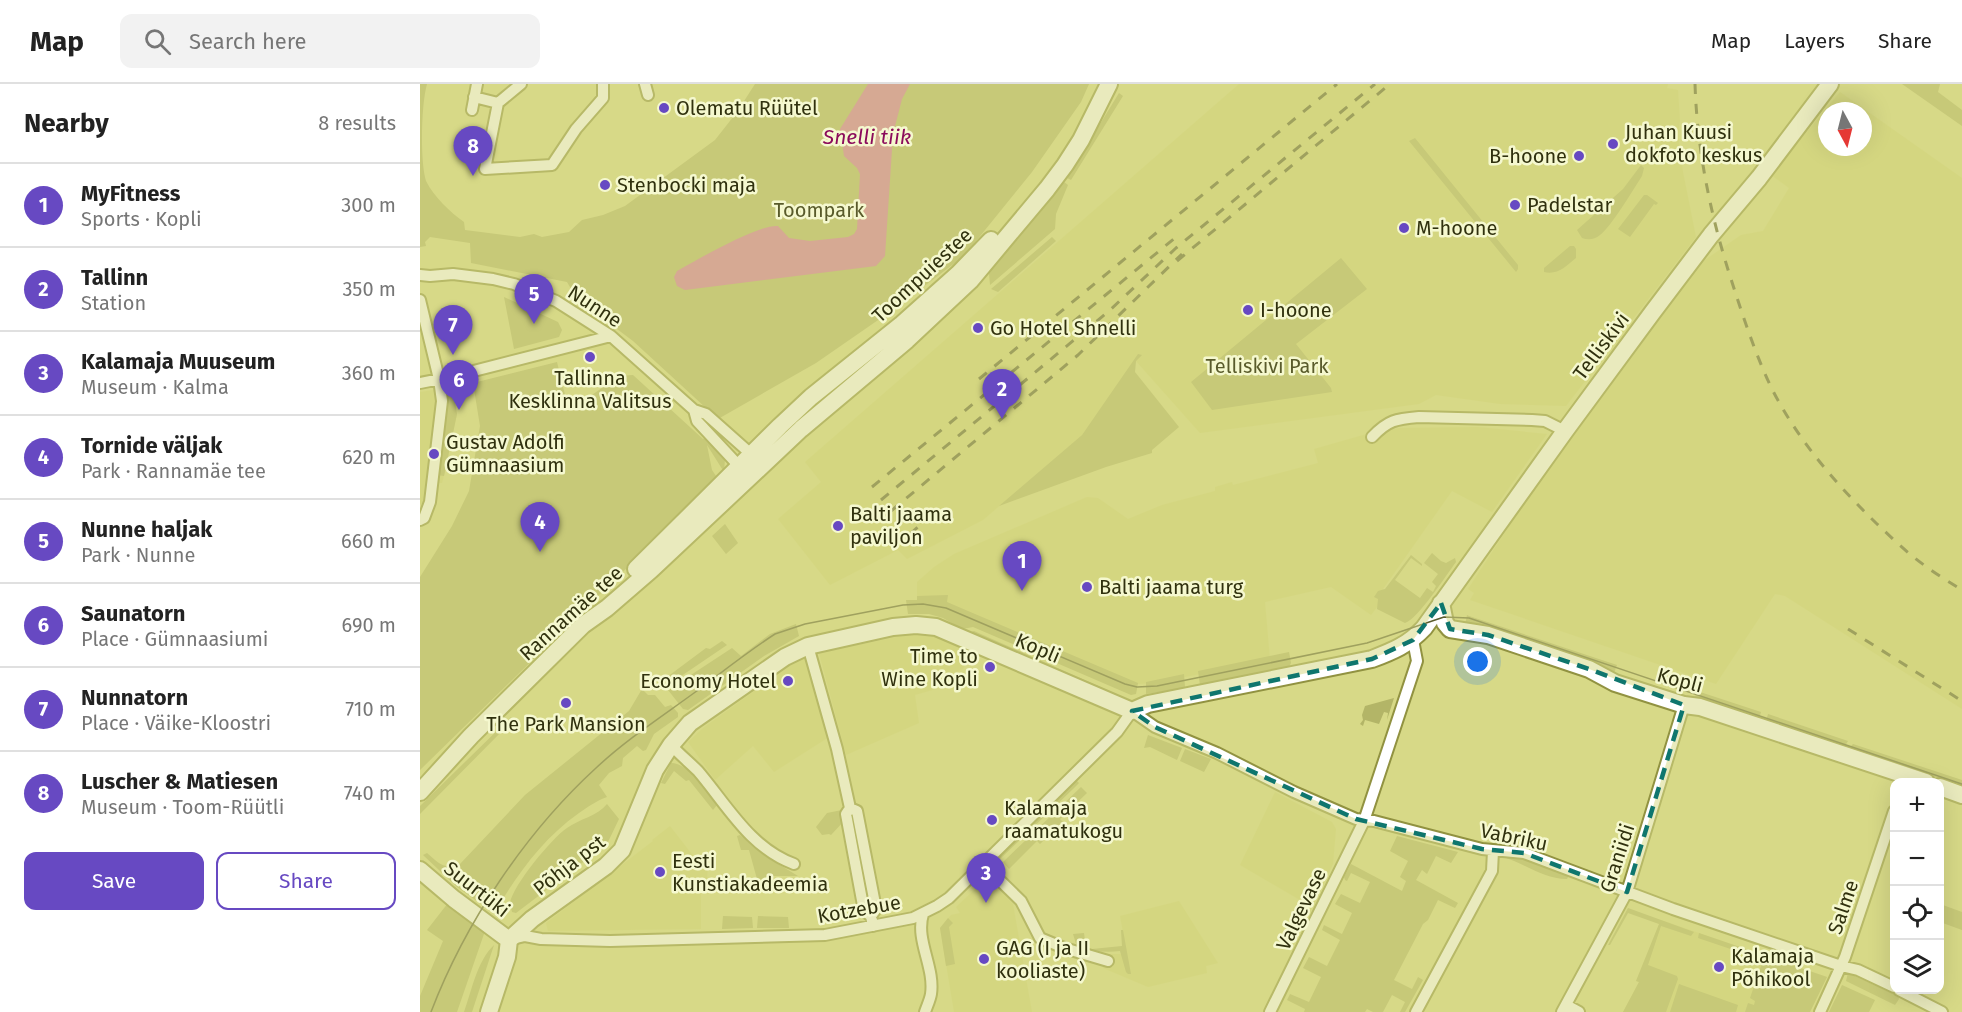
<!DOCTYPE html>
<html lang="en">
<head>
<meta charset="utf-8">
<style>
	:root { --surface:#fff; --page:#f2f2f2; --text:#222; --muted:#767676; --line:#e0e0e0; --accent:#6749c2 }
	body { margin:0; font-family:"Fira Sans",sans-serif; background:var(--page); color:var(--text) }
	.controls { position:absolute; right:18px; bottom:18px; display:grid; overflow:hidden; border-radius:12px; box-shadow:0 6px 24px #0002 }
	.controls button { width:54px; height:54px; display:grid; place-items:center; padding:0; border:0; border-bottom:2px solid var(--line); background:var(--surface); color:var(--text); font:30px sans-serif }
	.compass { position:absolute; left:1398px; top:18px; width:54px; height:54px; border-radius:50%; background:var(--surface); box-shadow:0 6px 24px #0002; rotate:173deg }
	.you { position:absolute; left:1058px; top:578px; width:21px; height:21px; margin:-15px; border:4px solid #fff; border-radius:50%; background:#1a73e8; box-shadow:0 0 0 9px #1a73e833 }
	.badge { display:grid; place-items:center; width:39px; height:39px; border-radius:50%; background:var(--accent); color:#fff; font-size:20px; font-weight:700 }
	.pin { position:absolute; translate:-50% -50px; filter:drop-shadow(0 2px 3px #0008) }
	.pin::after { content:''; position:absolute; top:32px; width:21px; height:18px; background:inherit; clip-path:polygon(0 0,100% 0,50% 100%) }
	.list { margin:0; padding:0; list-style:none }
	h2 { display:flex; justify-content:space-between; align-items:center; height:78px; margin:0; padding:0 24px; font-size:26px }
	h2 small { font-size:20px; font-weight:400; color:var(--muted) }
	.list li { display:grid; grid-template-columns:39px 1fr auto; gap:18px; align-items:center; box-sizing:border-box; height:84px; padding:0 24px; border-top:2px solid var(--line) }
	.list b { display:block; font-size:22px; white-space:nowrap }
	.list p { margin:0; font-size:20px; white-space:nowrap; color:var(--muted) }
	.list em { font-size:20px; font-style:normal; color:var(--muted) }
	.actions { display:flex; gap:12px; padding:18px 24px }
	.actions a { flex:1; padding:14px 0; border:2px solid var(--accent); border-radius:12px; text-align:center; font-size:21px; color:var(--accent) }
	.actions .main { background:var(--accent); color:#fff }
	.icon { flex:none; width:33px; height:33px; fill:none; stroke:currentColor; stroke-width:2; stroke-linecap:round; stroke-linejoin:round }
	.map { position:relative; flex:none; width:1542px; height:928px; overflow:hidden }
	header { display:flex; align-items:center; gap:36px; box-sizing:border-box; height:84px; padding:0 30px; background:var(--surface); border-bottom:2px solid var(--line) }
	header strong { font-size:28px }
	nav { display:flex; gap:33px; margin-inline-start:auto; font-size:21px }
	.search { width:420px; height:54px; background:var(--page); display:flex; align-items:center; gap:15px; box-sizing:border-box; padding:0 21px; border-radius:12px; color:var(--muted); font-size:22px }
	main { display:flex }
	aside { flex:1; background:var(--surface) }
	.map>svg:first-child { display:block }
	.built { fill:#d1d378; fill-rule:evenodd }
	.green { fill:#b3b567 }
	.water { fill:#d46fa2 }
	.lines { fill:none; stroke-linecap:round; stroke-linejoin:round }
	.street-casing { stroke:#919241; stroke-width:14 }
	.secondary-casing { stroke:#919241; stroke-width:20 }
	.street { stroke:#fff; stroke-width:10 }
	.secondary { stroke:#fff; stroke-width:16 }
	.tram { stroke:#5c5d2e; stroke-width:1.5 }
	.rail { stroke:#5c5d2e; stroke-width:3; stroke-dasharray:10 10; stroke-linecap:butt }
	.marked { fill:none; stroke:#0f766e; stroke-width:4.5; stroke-dasharray:12 8; stroke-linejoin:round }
	.poi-dot { fill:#6749c2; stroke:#f5f8cf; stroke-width:2 }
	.labels { text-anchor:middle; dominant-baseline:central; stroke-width:5; stroke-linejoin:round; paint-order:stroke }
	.poi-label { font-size:20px; fill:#30310e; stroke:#f5f8cf; text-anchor:start }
	.park-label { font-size:20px; fill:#595b2b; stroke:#f5f8cf }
	.street-label { font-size:20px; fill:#30310e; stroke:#f5f8cf }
	.water-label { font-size:21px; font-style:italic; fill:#8b0b5b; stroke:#f5f8cf }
</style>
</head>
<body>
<header>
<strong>Map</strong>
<div class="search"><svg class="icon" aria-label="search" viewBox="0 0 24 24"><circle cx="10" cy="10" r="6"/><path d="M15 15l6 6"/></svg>Search here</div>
<nav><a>Map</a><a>Layers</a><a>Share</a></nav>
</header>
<main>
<aside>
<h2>Nearby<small>8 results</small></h2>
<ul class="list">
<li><span class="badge">1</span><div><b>MyFitness</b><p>Sports · Kopli</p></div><em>300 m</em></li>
<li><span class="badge">2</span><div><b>Tallinn</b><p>Station</p></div><em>350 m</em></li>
<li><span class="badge">3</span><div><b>Kalamaja Muuseum</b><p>Museum · Kalma</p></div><em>360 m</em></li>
<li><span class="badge">4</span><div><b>Tornide väljak</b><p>Park · Rannamäe tee</p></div><em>620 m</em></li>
<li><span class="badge">5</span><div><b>Nunne haljak</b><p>Park · Nunne</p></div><em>660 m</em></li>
<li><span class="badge">6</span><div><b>Saunatorn</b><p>Place · Gümnaasiumi</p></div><em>690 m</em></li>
<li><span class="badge">7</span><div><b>Nunnatorn</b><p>Place · Väike-Kloostri</p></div><em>710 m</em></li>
<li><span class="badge">8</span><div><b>Luscher &amp; Matiesen</b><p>Museum · Toom-Rüütli</p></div><em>740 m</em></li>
</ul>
<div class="actions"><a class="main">Save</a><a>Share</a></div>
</aside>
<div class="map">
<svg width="1542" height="928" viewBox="0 0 1542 928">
	<rect width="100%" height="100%" fill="#d7d987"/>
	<path class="built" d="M819,0H1248L1247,4L1258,6L1260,37L1258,50L1263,88L1276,153L1146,322L1080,320L1016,311L999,320L780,349L715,276L662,351L563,436L487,475L478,466L410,501L358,435L401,398L385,378Z
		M1420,8L1542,94V625L1365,512L1355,510L1296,600L1050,516L1054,509L1048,505L1123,390L1157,347L1282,178L1321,151L1343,147L1369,104L1351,91ZM1407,27H1443V63H1407Z
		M32,303L37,330L24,392L22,399H17L14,423L0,420V308Z
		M1058,343L1127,350L1072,428L1032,407L963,505L968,509L951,531L911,503L845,518L850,576L735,599L718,600L545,530L497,516V498L514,483L534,470L667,413L678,414L708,435L742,421L795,407V403L812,398L813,401L898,379L894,365L943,351L979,344Z
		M505,549L520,553L552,567L543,585L513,596L516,605L495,611L499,639L426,671L399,569L486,551Z
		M384,571L409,653L354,688L333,662L295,696L268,658L283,644Z
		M855,708L912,738L916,745L913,780L892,823L820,781Z
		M250,742L278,778L288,780L287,796L281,805V845L128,847L126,839L233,757L232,756Z
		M568,793L593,820L612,928H534L520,844L531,831L540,829L536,823Z
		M759,817L798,879L786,882L787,889L728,903L683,884L680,870H707L700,832Z
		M1241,836L1407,893L1390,928H1203L1219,898L1216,897Z"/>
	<path class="green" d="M0,0H7C1,21 0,78 6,97C14,113 30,128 44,138L45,146L100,153L114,150L122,153L149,148L162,136L183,131L205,122L295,56L317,28L335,0H669L661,18L612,88L544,172L474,225L396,279L298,335L213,257L157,215L147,198L51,179L50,159L10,153L5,158L6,162L0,163Z
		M1482,0H1520L1518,8L1542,26V42Z
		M699,9L703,12L651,96L647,94Z
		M995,54L1098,181V185L1096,188L989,57Z
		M1221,81L1224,84L1222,92C1213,106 1191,143 1180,151C1174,156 1168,156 1162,154L1157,146L1203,105Z
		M644,98L648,101L636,130L635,145L570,201L569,189L571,183Z
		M1224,111H1227L1238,119L1236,121L1234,120L1210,153L1198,145Z
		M632,153L636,157L578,208L571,205Z
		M1150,162H1154L1156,165V174C1145,183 1138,191 1124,188V184Z
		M921,174L947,205L876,260L911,304L912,308L792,326L771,298Z
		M84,213L138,238L142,246L139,253L94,265Z
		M718,270L722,271L716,277L715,288L759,343L732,366V369L686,383L579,422L662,351Z
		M137,278L149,327L199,292L213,291L283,355L286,353L305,375L304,388L287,361L292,386L298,395L0,686V493L32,442L49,407L60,342L53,299Z
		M32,303L37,330L24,392L17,391L25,304Z
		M305,440L318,459L306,470L292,452Z
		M1012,469L1021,477L1026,479L1035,474L1036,478C1027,490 998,535 985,539L957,525L958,515L954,513L958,507L965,505L991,471L1002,480V482L991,474L975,496L1000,514L1007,504L1013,508L1016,502L1012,498L1018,490L1004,479Z
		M528,511L527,518L548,527L718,599L716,610L711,611L553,543L542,545L523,534L509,530H488L486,516H497V512Z
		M1047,531L1049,532L1197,581L1194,589L1045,541Z
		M376,540L379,552L344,572L268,626L263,625L248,606L312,564L321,572L350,550Z
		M554,547L694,609L697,614L547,549Z
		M302,557L307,561L245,603L239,599L286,564L290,565Z
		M869,568L871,579L869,583L780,601L778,587Z
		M764,590L765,603L767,604L726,610V598Z
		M222,605L228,611H235L245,623L251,621L258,629V633L234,650L226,666L223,667L217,662L203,674L202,682L189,689L179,701L187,713C176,717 168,723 159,729C121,756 98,790 74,829L37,803L3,771L7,769C19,779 23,786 40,780L105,711L209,627Z
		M1277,607L1341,628L1339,635L1274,616Z
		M974,614L967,636L968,629L964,628L959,640L945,636L943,642L940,640L943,636L942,631L945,622Z
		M1348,630L1428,657L1422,667L1345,641Z
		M91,633L93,636L0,730V722Z
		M728,651L762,664L757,676L730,663L724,664Z
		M1433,660L1542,696V708L1431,667L1430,663Z
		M765,665L791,675L784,688L760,677Z
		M251,679C269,679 287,708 297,721L293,726L269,696L266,697L254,687L245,700L241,699Z
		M656,696L659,699L653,705L578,777L575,775Z
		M661,703L667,709L640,735L643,738L620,760L617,757L589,785L583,778Z
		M187,720L199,735L187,760L96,829L92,828C91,824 90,822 90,819C93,801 132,754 147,744C159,735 178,732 187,720Z
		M422,726L424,737L411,751L409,750L402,751L396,743L407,729Z
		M320,751L345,772L378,792H351L343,800L332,799L337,795L329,766H321L317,752Z
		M977,752L1038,768L1031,779L1016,772L1007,790L1002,786L996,796L1038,819L1035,824L1018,816L1008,836L1003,840L974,896L992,905L998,893L1003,896L985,928H980L985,918L972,911L963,928H953L947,925L945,928H884L885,925L867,916L870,910L889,918L901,893L883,884L889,873L907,882L920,856L902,846L904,841L922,850L932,829L915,820L921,810L940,819L950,798L931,789L927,797L925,796L924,793L931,780L982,807L986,797L980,793L988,777L970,767Z
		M1081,771L1099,773L1149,791L1147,795C1123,795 1105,779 1080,772Z
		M28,819L65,847L37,928H0V912L23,857L7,846Z
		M1520,820L1542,828V846L1520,838Z
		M1208,824L1274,848L1271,852L1241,842L1228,881L1257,892L1258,895L1246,928H1203L1219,898L1216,897L1239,840L1208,829L1190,861H1188Z
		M303,832L332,833L333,844L302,845Z
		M338,832L368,833L369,844H337Z
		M528,834L533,839L529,843L535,880L526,882L520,844Z
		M701,846H703L711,890H708L706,888L700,867C685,869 672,867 657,863L653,850L664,849L666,864L672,865L702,862Z
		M1279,849L1407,893L1390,928H1325L1328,919L1334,921L1335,917L1330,914L1343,876L1278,854Z
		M74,861L52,928H44C52,906 57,877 74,861Z
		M1428,889L1478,912L1479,915L1475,921L1426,897Z
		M1259,900L1318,921L1316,928H1250Z
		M1422,901L1455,916L1449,928H1409Z"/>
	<path class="water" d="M448,0H490L482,15L473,50L465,172L456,182L265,206L257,202L254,193L257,187C277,176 338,140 358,142L369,154L390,157L428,153L434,150L437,145L440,90L437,84L424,72L420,45Z"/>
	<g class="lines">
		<defs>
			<path id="street" d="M101,0L78,19L65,85L132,81L156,45L183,14V0
				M225,0L228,11
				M54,13L78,19
				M52,26L57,0
				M0,191L10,192L33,190L73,195L94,200L136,217L191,252L274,326L286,330L331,370L332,376
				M0,216L19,295L22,317L10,418L4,434L0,436
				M34,292L191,252
				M0,299L30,293
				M274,326L277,337L319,382L323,383
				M952,353C968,336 976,335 999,333L1112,336L1125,337L1145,347
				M388,562L417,665L430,724L426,730L444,827L451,832L453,842
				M251,661C259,670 269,678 278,687C307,721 330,764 374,780
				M430,724L437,727L456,825L451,832
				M563,780L601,817L620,854L644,864L688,877
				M503,830C495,856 515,883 511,910C510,916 507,922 505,928
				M92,855L105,852L121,855L190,857L405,851L493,834L517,822L529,814L697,648L712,627L735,643L797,669L874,708L936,735L954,737L1062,765L1104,769L1253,825L1421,882L1438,886L1474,903
				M1479,906L1522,928
				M1146,921L1159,928
				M850,928L944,737L997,577L993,556
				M996,928L1072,787L1073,767
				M1142,928L1207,808L1264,621
				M1400,928L1425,873L1474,727"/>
			<path id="secondary" d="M216,485L360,342L391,313L482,240L538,190L571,156
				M1021,519L1025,539L1030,545L1068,551L1169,585L1195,599L1264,621L1280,623L1506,698
				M1520,703L1542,711
				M0,708L51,652L163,541L187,524L231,486L381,345L487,256L550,197L627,105L645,81L661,56L689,0
				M0,786L34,815L89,856
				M69,928L87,873L89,856L112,835L186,782L202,766L235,686L251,661L270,639L365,573L388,562L473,543L496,541L516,543L712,627L728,620L952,575C973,567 988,561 1004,544L1145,347L1232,229L1291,151L1339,94L1410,0"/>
		</defs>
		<use href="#street" class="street-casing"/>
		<use href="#secondary" class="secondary-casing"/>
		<use href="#street" class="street"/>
		<use href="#secondary" class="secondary"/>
		<path class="tram" d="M11,928C45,839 105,749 176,684C206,656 241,633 274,609C301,589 327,568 355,550L385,540L483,521L503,520L526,524L705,600L717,603L737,602L947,559L1024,533L1049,534L1542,700"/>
		<path class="rail" d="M1275,0C1277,65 1290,129 1310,192C1322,229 1334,267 1351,303C1377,355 1415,399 1456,439C1471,453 1487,469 1504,481C1516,490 1529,498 1542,506
			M757,177L970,0
			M559,295L917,0
			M452,403L761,149
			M461,416L689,227L756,164L955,0
			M471,427L658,271L762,170
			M480,438L490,430
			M490,450L499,442
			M1428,545L1542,617"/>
	</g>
	<path d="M0 0H1542V928H0ZM1021,519L1030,545L1068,551L1169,585L1264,621L1207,808L1104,769L1062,765L936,735L735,643L712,627L952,575L993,556Z" fill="#d7d987" fill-opacity=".55" fill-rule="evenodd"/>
	<path class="marked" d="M1021,519L1030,545L1068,551L1169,585L1264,621L1207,808L1104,769L1062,765L936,735L735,643L712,627L952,575L993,556Z"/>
	<g class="poi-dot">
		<circle cx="244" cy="24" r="6"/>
		<circle cx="1193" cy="60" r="6"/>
		<circle cx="1159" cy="72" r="6"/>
		<circle cx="185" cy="101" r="6"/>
		<circle cx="1095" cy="121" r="6"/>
		<circle cx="984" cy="144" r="6"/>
		<circle cx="828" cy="226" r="6"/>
		<circle cx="558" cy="244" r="6"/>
		<circle cx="170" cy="273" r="6"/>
		<circle cx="14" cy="370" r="6"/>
		<circle cx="418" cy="442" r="6"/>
		<circle cx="667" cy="503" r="6"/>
		<circle cx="570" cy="583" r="6"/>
		<circle cx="368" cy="597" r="6"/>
		<circle cx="146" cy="619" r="6"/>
		<circle cx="572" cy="736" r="6"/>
		<circle cx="240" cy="788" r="6"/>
		<circle cx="564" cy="875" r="6"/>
		<circle cx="1299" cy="883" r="6"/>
	</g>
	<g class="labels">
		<g class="poi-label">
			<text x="256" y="24">Olematu Rüütel</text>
			<text x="1205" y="48">Juhan Kuusi<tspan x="1205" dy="23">dokfoto keskus</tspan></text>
			<text x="1147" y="72" text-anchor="end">B-hoone</text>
			<text x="197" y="101">Stenbocki maja</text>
			<text x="1107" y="121">Padelstar</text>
			<text x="996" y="144">M-hoone</text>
			<text x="840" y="226">I-hoone</text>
			<text x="570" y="244">Go Hotel Shnelli</text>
			<text x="170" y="294" text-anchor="middle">Tallinna<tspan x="170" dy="23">Kesklinna Valitsus</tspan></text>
			<text x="26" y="358">Gustav Adolfi<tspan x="26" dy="23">Gümnaasium</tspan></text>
			<text x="430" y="430">Balti jaama<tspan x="430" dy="23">paviljon</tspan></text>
			<text x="679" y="503">Balti jaama turg</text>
			<text x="558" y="572" text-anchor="end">Time to<tspan x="558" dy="23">Wine Kopli</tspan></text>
			<text x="356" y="597" text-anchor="end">Economy Hotel</text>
			<text x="146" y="640" text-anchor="middle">The Park Mansion</text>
			<text x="584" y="724">Kalamaja<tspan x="584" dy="23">raamatukogu</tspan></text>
			<text x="252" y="777">Eesti<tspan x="252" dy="23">Kunstiakadeemia</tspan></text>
			<text x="576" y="864">GAG (I ja II<tspan x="576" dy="23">kooliaste)</tspan></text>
			<text x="1311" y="872">Kalamaja<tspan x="1311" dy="23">Põhikool</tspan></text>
		</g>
		<g class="park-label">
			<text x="399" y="126">Toompark</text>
			<text x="847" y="282">Telliskivi Park</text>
		</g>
		<g class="street-label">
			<text transform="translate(502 191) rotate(-43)">Toompuiestee</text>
			<text transform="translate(175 222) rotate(33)">Nunne</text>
			<text transform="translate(1181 262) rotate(-53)">Telliskivi</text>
			<text transform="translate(151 529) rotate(-42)">Rannamäe tee</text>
			<text transform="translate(618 564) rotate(23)">Kopli</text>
			<text transform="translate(1260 596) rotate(15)">Kopli</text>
			<text transform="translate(1094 753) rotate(12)">Vabriku</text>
			<text transform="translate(1197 774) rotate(-72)">Graniidi</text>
			<text transform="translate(149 781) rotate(-38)">Põhja pst</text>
			<text transform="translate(57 805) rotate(38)">Suurtüki</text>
			<text transform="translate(1423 823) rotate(-71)">Salme</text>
			<text transform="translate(439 825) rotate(-10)">Kotzebue</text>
			<text transform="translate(881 825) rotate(-64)">Valgevase</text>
		</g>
		<g class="water-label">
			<text x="447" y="53">Snelli tiik</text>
		</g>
	</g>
</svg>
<div class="controls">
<button>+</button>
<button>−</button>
<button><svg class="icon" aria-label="locate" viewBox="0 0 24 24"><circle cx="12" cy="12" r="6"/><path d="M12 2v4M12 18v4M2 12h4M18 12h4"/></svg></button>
<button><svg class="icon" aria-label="layers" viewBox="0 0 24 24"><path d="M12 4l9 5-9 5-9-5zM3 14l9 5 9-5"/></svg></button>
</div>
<svg class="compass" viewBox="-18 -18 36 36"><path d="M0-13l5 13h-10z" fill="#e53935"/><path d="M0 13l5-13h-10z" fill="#767676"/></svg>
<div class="you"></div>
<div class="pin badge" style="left:602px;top:507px">1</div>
<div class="pin badge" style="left:582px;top:335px">2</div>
<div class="pin badge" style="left:566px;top:819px">3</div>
<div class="pin badge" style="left:120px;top:468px">4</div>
<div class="pin badge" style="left:114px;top:240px">5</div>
<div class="pin badge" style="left:39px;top:326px">6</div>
<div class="pin badge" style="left:33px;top:271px">7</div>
<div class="pin badge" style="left:53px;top:92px">8</div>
</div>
</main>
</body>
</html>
